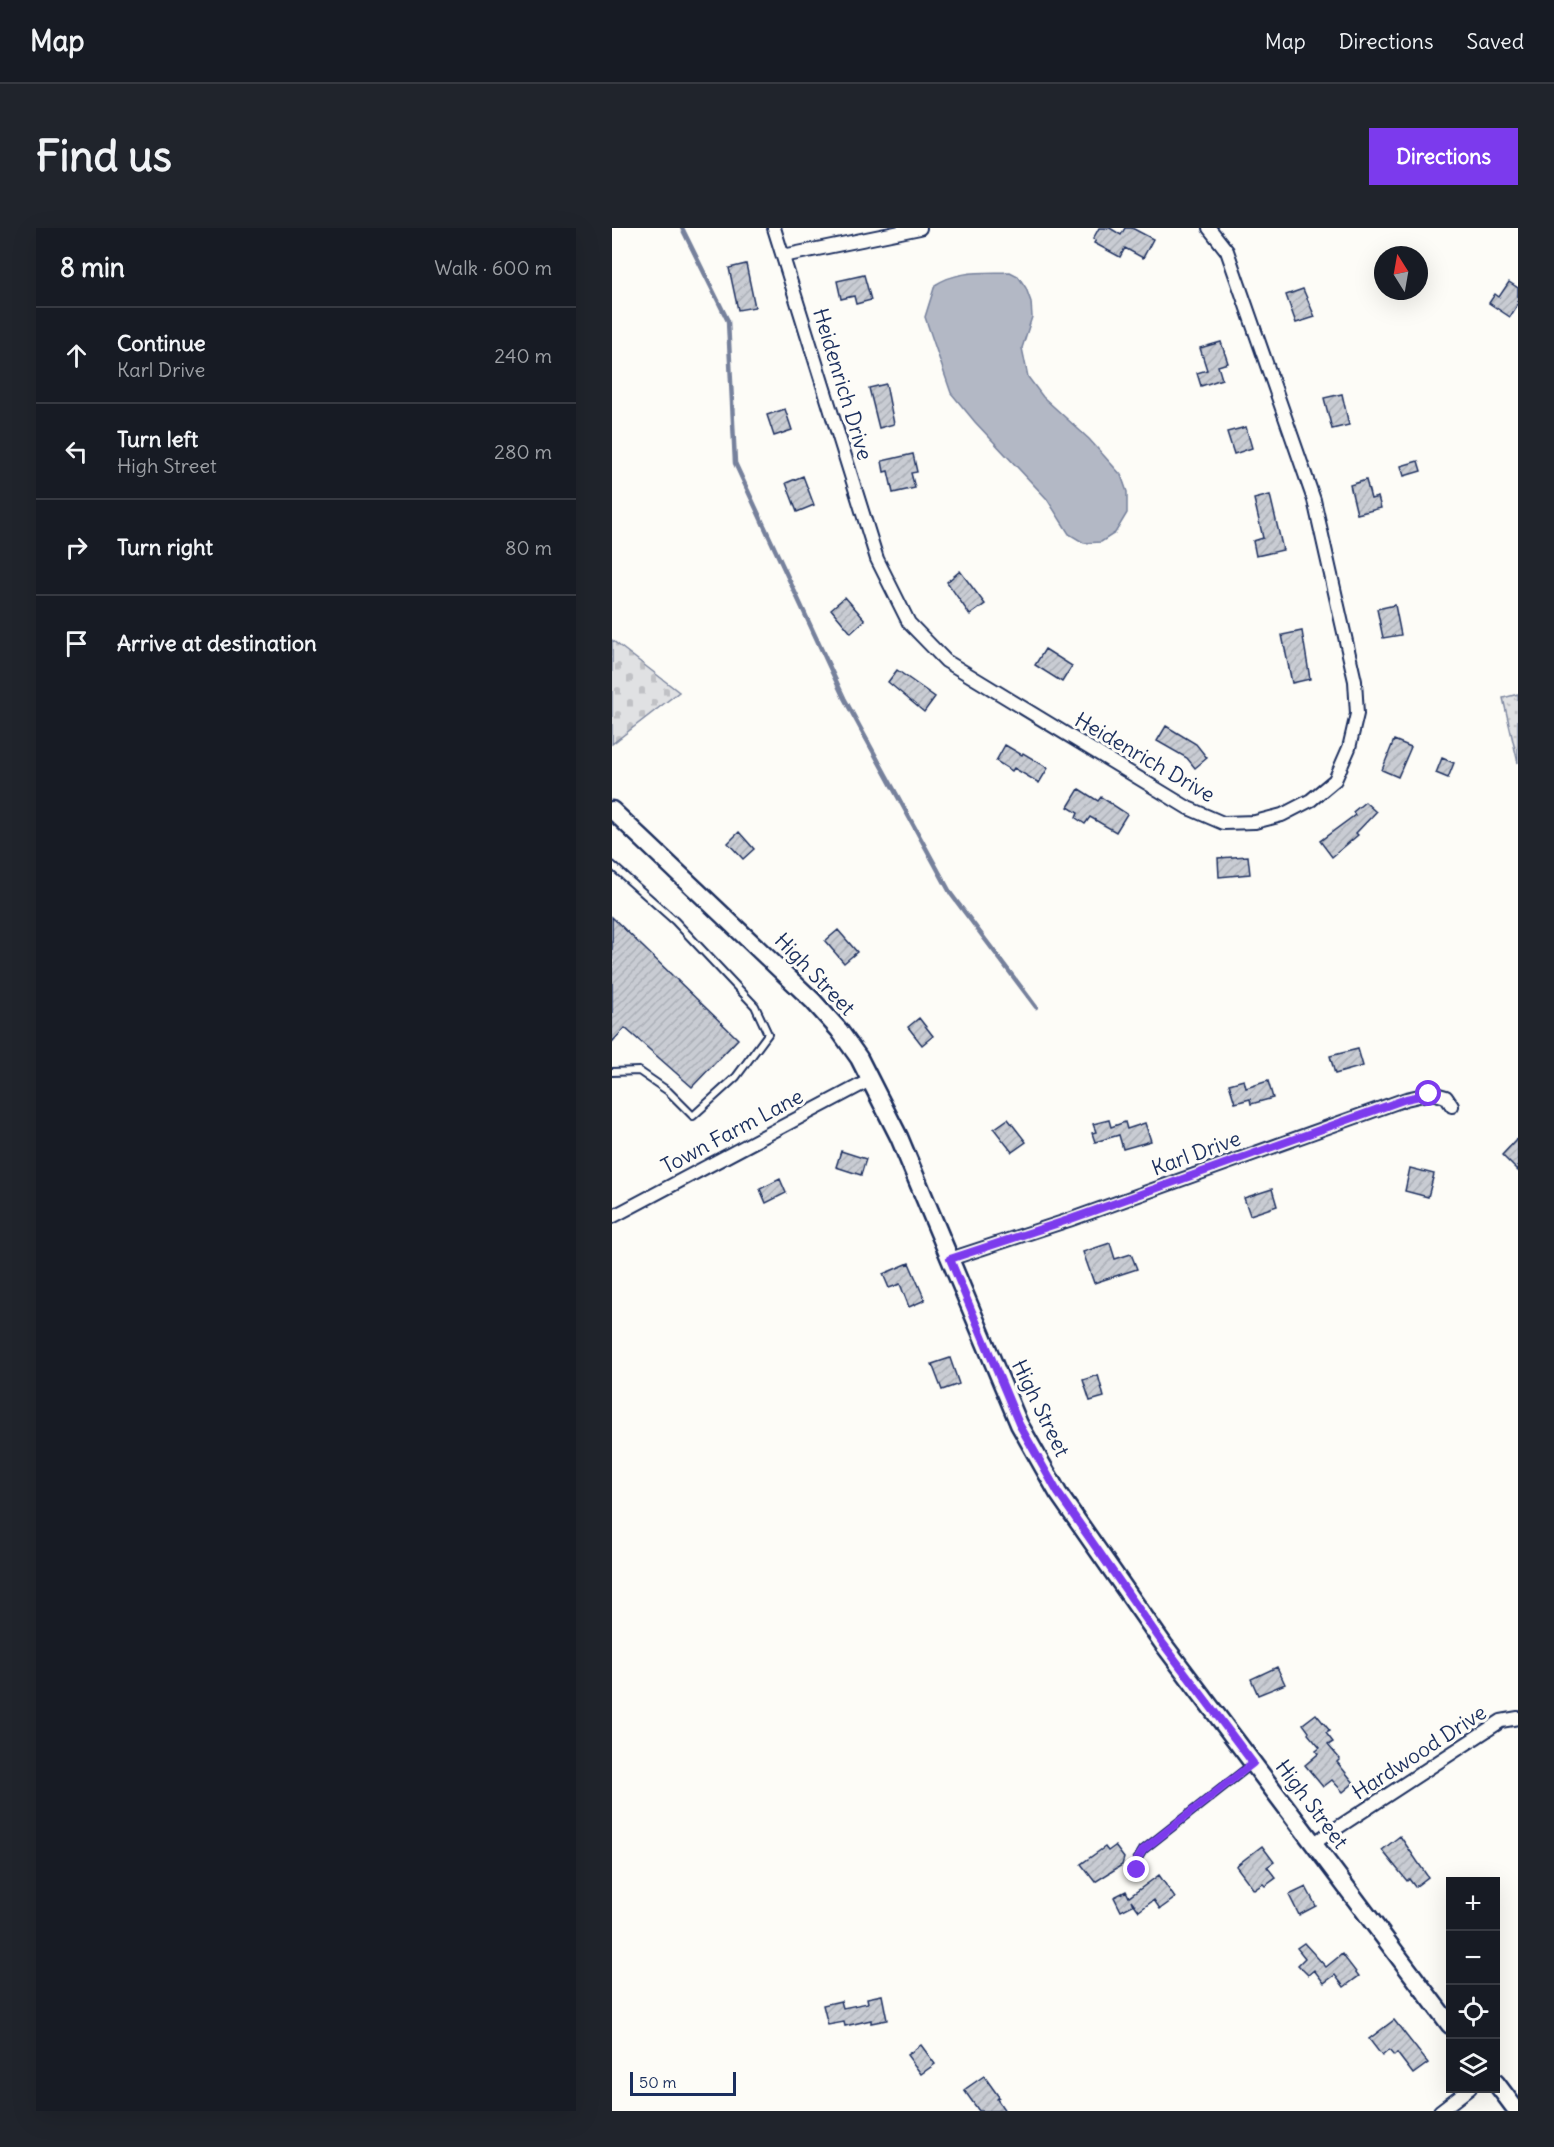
<!DOCTYPE html>
<html lang="en">
<head>
<meta charset="utf-8">
<style>
	:root { --surface:#171b24; --page:#20242c; --text:#f1f3f6; --muted:#9ea1a6; --line:#363941; --accent:#7c3aed }
	body { margin:0; font-family:Delius,sans-serif; background:var(--page); color:var(--text) }
	.controls { position:absolute; right:18px; bottom:18px; display:grid; overflow:hidden; border-radius:0px; box-shadow:0 6px 24px #0002 }
	.controls button { width:54px; height:54px; display:grid; place-items:center; padding:0; border:0; border-bottom:2px solid var(--line); background:var(--surface); color:var(--text); font:30px sans-serif }
	.compass { position:absolute; left:762px; top:18px; width:54px; height:54px; border-radius:50%; background:var(--surface); box-shadow:0 6px 24px #0002; rotate:349deg }
	.scale { position:absolute; left:18px; bottom:15px; width:106px; box-sizing:border-box; padding-left:6px; border:3px solid #1b2f5e; border-top:0; font-size:16px; line-height:21px; white-space:nowrap; color:#1b2f5e; -webkit-text-stroke:4px #fdfcf7; paint-order:stroke }
	.stop { position:absolute; width:18px; height:18px; margin:-14px; border:4px solid #7c3aed; border-radius:50%; background:#fff }
	.stop.end { background:#7c3aed; border-color:#fff; box-shadow:0 2px 6px #0008 }
	.list { margin:0; padding:0; list-style:none }
	h2 { display:flex; justify-content:space-between; align-items:center; height:78px; margin:0; padding:0 24px; font-size:26px }
	h2 small { font-size:20px; font-weight:400; color:var(--muted) }
	.list li { display:grid; grid-template-columns:39px 1fr auto; gap:18px; align-items:center; box-sizing:border-box; height:96px; padding:0 24px; border-top:2px solid var(--line) }
	.list b { display:block; font-size:22px; white-space:nowrap }
	.list p { margin:0; font-size:20px; white-space:nowrap; color:var(--muted) }
	.list em { font-size:20px; font-style:normal; color:var(--muted) }
	.icon { flex:none; width:33px; height:33px; fill:none; stroke:currentColor; stroke-width:2; stroke-linecap:round; stroke-linejoin:round }
	.map { position:relative; flex:none; width:906px; height:1883px; overflow:hidden; border-radius:0px }
	header { display:flex; align-items:center; gap:36px; box-sizing:border-box; height:84px; padding:0 30px; background:var(--surface); border-bottom:2px solid var(--line) }
	header strong { font-size:28px }
	nav { display:flex; gap:33px; margin-inline-start:auto; font-size:21px }
	.intro { display:flex; align-items:center; justify-content:space-between; box-sizing:border-box; height:144px; padding:0 36px }
	h1 { margin:0; font-size:42px }
	.button { padding:15px 27px; border-radius:0px; background:var(--accent); color:#fff; font-size:21px; font-weight:700 }
	main { display:flex; gap:36px; padding:0 36px }
	aside { flex:1; background:var(--surface); border-radius:0px; box-shadow:0 6px 24px #0002 }
	.map>svg:first-child { display:block }
	.cemetery { fill:url(#cemetery-stones); stroke:#7e88a0; stroke-width:1.5 }
	.park { fill:url(#park-dots); stroke:#7e88a0; stroke-width:1.5 }
	.water { fill:#b3b8c5; stroke:#76819c; stroke-width:1.5 }
	.lines { fill:none; stroke-linecap:round; stroke-linejoin:round }
	.stream { stroke:#76819c; stroke-width:4.5 }
	.building { fill:url(#building-hatch); stroke:#1b2f5e; stroke-width:1.5 }
	.lane-casing { stroke:#1b2f5e; stroke-width:10 }
	.street-casing { stroke:#1b2f5e; stroke-width:16 }
	.secondary-casing { stroke:#1b2f5e; stroke-width:21 }
	.lane { stroke:#fdfcf7; stroke-width:6 }
	.street { stroke:#fdfcf7; stroke-width:12 }
	.secondary { stroke:#fdfcf7; stroke-width:16 }
	.route { stroke:#7c3aed; stroke-width:8 }
	.labels { text-anchor:middle; dominant-baseline:central; stroke-width:6; stroke-linejoin:round; paint-order:stroke }
	.street-label { font-size:21px; fill:#1b2f5e; stroke:#fdfcf7 }
</style>
</head>
<body>
<header>
<strong>Map</strong>
<nav><a>Map</a><a>Directions</a><a>Saved</a></nav>
</header>
<div class="intro"><h1>Find us</h1><a class="button">Directions</a></div>
<main>
<aside>
<h2>8 min<small>Walk · 600 m</small></h2>
<ul class="list">
<li><svg class="icon" aria-label="ahead" viewBox="0 0 24 24"><path d="M12 20V5M6 11l6-6 6 6"/></svg><div><b>Continue</b><p>Karl Drive</p></div><em>240 m</em></li>
<li><svg class="icon" aria-label="left" viewBox="0 0 24 24"><path d="M17 20v-9H6M10 6l-5 5 5 5"/></svg><div><b>Turn left</b><p>High Street</p></div><em>280 m</em></li>
<li><svg class="icon" aria-label="right" viewBox="0 0 24 24"><path d="M7 20v-9h11M14 6l5 5-5 5"/></svg><div><b>Turn right</b></div><em>80 m</em></li>
<li><svg class="icon" aria-label="arrive" viewBox="0 0 24 24"><path d="M6 21V4h12l-3 4 3 4H6"/></svg><div><b>Arrive at destination</b></div></li>
</ul>
</aside>
<div class="map">
<svg width="906" height="1883" viewBox="0 0 906 1883">
	<defs>
		<pattern id="cemetery-stones" width="16" height="16" patternUnits="userSpaceOnUse" patternTransform="scale(1.5)"><rect width="16" height="16" fill="#e0e1e3"/><path d="M2 7V4a2 2 0 0 1 4 0v3zM10 15v-3a2 2 0 0 1 4 0v3z" fill="#c0c1c5"/></pattern>
		<pattern id="park-dots" width="8" height="8" patternUnits="userSpaceOnUse" patternTransform="scale(1.5)"><rect width="8" height="8" fill="#e0e1e3"/><path d="M2 2h.1M6 6h.1" fill="none" stroke="#c0c1c5" stroke-width="1.8" stroke-linecap="round"/></pattern>
		<pattern id="building-hatch" width="6" height="6" patternUnits="userSpaceOnUse" patternTransform="scale(1.5)"><rect width="6" height="6" fill="#c9ccd3"/><path d="M-1 1l2-2M0 6l6-6M5 7l2-2" fill="none" stroke="#acb0b8"/></pattern>
	</defs>
	<rect width="100%" height="100%" fill="#fdfcf7"/>
	<filter id="ink" filterUnits="userSpaceOnUse"><feTurbulence type="fractalNoise" baseFrequency=".0167" numOctaves="2"/><feDisplacementMap in="SourceGraphic" scale="12" xChannelSelector="R" yChannelSelector="G"/><feConvolveMatrix kernelMatrix="1 2 1 2 8 2 1 2 1" color-interpolation-filters="sRGB"/></filter>
	<g filter="url(#ink)">
		<path class="cemetery" d="M0,412L67,464L0,516Z"/>
		<path class="park" d="M906,466V535L891,470Z"/>
		<path class="water" d="M398,44L406,48L414,60L419,74L420,89L410,120L416,149L431,169L477,211L509,247L515,264V285L503,305L489,314L472,315L457,306L435,271L363,194L339,165L313,89L323,57C346,42 371,45 398,44Z"/>
		<g class="lines">
			<path class="stream" d="M70,0L116,93L123,235L232,470L339,666L424,779"/>
		</g>
		<path class="building" d="M487,0H498L509,7L513,0H520L541,11L531,30L513,20L508,29L482,15L484,12L481,11Z
			M134,36L143,79L126,82L117,40Z
			M252,47L259,72L244,76L242,68L229,71L225,53Z
			M897,54L906,60V76L898,89L877,75L883,66L887,69Z
			M691,61L703,89L684,95L674,67Z
			M609,114L616,135L606,138L610,151L589,158L585,145L595,142L588,120Z
			M274,156L282,196L267,200L257,160Z
			M730,166L737,197L720,201L712,170Z
			M173,181L180,202L162,208L155,187Z
			M634,199L640,220L622,226L615,204Z
			M301,226L305,244L299,245L303,260L281,265L276,243L272,244L270,233Z
			M806,233L809,243L792,248L789,238Z
			M191,248L202,277L185,284L174,255Z
			M754,252L759,271L766,269L769,280L745,286L738,257Z
			M658,267L671,322L644,328L641,313L651,310L642,271Z
			M348,343L373,376L358,387L335,354Z
			M233,369L253,392L239,405L219,381Z
			M783,377L789,407L771,410L765,381Z
			M690,403L698,451L680,455L670,407Z
			M433,421L460,438L450,454L423,437Z
			M285,442L323,469L312,484L276,454Z
			M554,498L584,516L595,530L583,540L575,530L545,513Z
			M782,512L799,519L786,549L770,542Z
			M393,517L410,527L411,525L436,540L427,555L402,540L400,543L384,533Z
			M830,530L842,535L836,550L824,545Z
			M467,561L486,573L489,569L515,586L504,604L478,589L473,596L464,590L466,585L456,579Z
			M753,574L764,584L744,605L746,607L720,629L708,613L743,587L741,584Z
			M127,604L142,621L131,631L116,615Z
			M636,628L638,646L607,649L606,630Z
			M0,689L126,811L80,859L13,800L0,814Z
			M226,702L245,724L232,735L213,713Z
			M307,790L321,808L310,817L296,799Z
			M746,821L751,838L723,846L718,828Z
			M632,852L634,860L656,853L661,870L639,876L638,871L623,875L617,856Z
			M396,891L414,914L400,924L382,901Z
			M497,892L499,899L513,894L515,901L533,895L539,913L511,921L507,907L483,914L480,905L484,904L481,896Z
			M906,910V943L890,927Z
			M229,923L254,931L249,947L224,939Z
			M798,940L822,946L816,969L793,963Z
			M168,951L174,965L154,975L148,961Z
			M660,961L665,978L638,987L632,970Z
			M498,1015L503,1031L519,1026L525,1041L482,1055L471,1024Z
			M297,1035L313,1072L297,1079L288,1056L277,1060L271,1046Z
			M338,1130L347,1156L330,1162L320,1136Z
			M486,1147L492,1169L478,1173L471,1152Z
			M665,1439L673,1456L646,1467L639,1451Z
			M704,1486L718,1503L714,1505L721,1514L716,1517L728,1531L725,1534L742,1555L731,1564L720,1552L711,1559L693,1537L706,1526L704,1523L708,1520L696,1506L697,1504L691,1496Z
			M788,1608L816,1649L803,1659L797,1651L795,1653L770,1622Z
			M503,1618L512,1630L510,1637L483,1654L469,1636L493,1619L496,1623Z
			M650,1618L662,1634L655,1639L664,1650L653,1658L651,1656L642,1662L624,1638Z
			M547,1647L563,1670L548,1681L542,1672L527,1683L519,1672L521,1677L509,1683L502,1669L514,1663L517,1669Z
			M694,1659L704,1678L687,1687L677,1667Z
			M692,1715L714,1739L730,1726L747,1748L732,1759L723,1747L712,1755L702,1742L696,1747L686,1737L693,1730L685,1720Z
			M270,1767L275,1792L259,1795V1792L233,1798L232,1794L216,1797L211,1777L229,1773L231,1780L256,1775L255,1770Z
			M782,1792L816,1835L801,1846L785,1825L782,1828L777,1822L770,1828L757,1811Z
			M309,1817L323,1836L309,1846L295,1827Z
			M372,1848L387,1869L385,1871L393,1883H367L352,1862Z"/>
		<g class="lines">
			<defs>
				<path id="lane" d="M0,637L63,693L143,778L156,806L124,849L81,888L56,863L27,843L0,844
					M525,1642V1632L531,1622L639,1537"/>
				<path id="street" d="M162,0L265,331L297,395L334,433L576,580L611,595L643,594L670,587L699,572L723,552L737,520L745,486L743,453L702,272L615,23L597,0
					M171,28L308,0
					M0,989L258,852
					M338,1031L457,992L794,871L820,865L834,869L840,878
					M702,1615L889,1493L906,1490
					M828,1883L858,1860"/>
				<path id="secondary" d="M0,582L201,773L227,802L247,830L287,909L407,1196L446,1265L552,1417L838,1797
					M884,1855L905,1883"/>
			</defs>
			<use href="#lane" class="lane-casing"/>
			<use href="#street" class="street-casing"/>
			<use href="#secondary" class="secondary-casing"/>
			<use href="#lane" class="lane"/>
			<use href="#street" class="street"/>
			<use href="#secondary" class="secondary"/>
		</g>
	</g>
	<g class="lines" filter="url(#ink)">
		<path class="route" d="M525,1642V1632L531,1622L641,1535L552,1417L446,1265L407,1196L338,1031L456,992L794,871L817,866"/>
	</g>
	<g class="labels">
		<g class="street-label">
			<text transform="translate(231 156) rotate(73)">Heidenrich Drive</text>
			<text transform="translate(533 529) rotate(30)">Heidenrich Drive</text>
			<text transform="translate(203 746) rotate(46)">High Street</text>
			<text transform="translate(120 903) rotate(-28)">Town Farm Lane</text>
			<text transform="translate(584 925) rotate(-20)">Karl Drive</text>
			<text transform="translate(429 1180) rotate(64)">High Street</text>
			<text transform="translate(807 1524) rotate(-33)">Hardwood Drive</text>
			<text transform="translate(700 1576) rotate(53)">High Street</text>
		</g>
	</g>
</svg>
<div class="controls">
<button>+</button>
<button>−</button>
<button><svg class="icon" aria-label="locate" viewBox="0 0 24 24"><circle cx="12" cy="12" r="6"/><path d="M12 2v4M12 18v4M2 12h4M18 12h4"/></svg></button>
<button><svg class="icon" aria-label="layers" viewBox="0 0 24 24"><path d="M12 4l9 5-9 5-9-5zM3 14l9 5 9-5"/></svg></button>
</div>
<svg class="compass" viewBox="-18 -18 36 36"><path d="M0-13l5 13h-10z" fill="#e53935"/><path d="M0 13l5-13h-10z" fill="#9ea1a6"/></svg>
<div class="scale">50 m</div>
<div class="stop" style="left:817px;top:866px"></div>
<div class="stop end" style="left:525px;top:1642px"></div>
</div>
</main>
</body>
</html>
